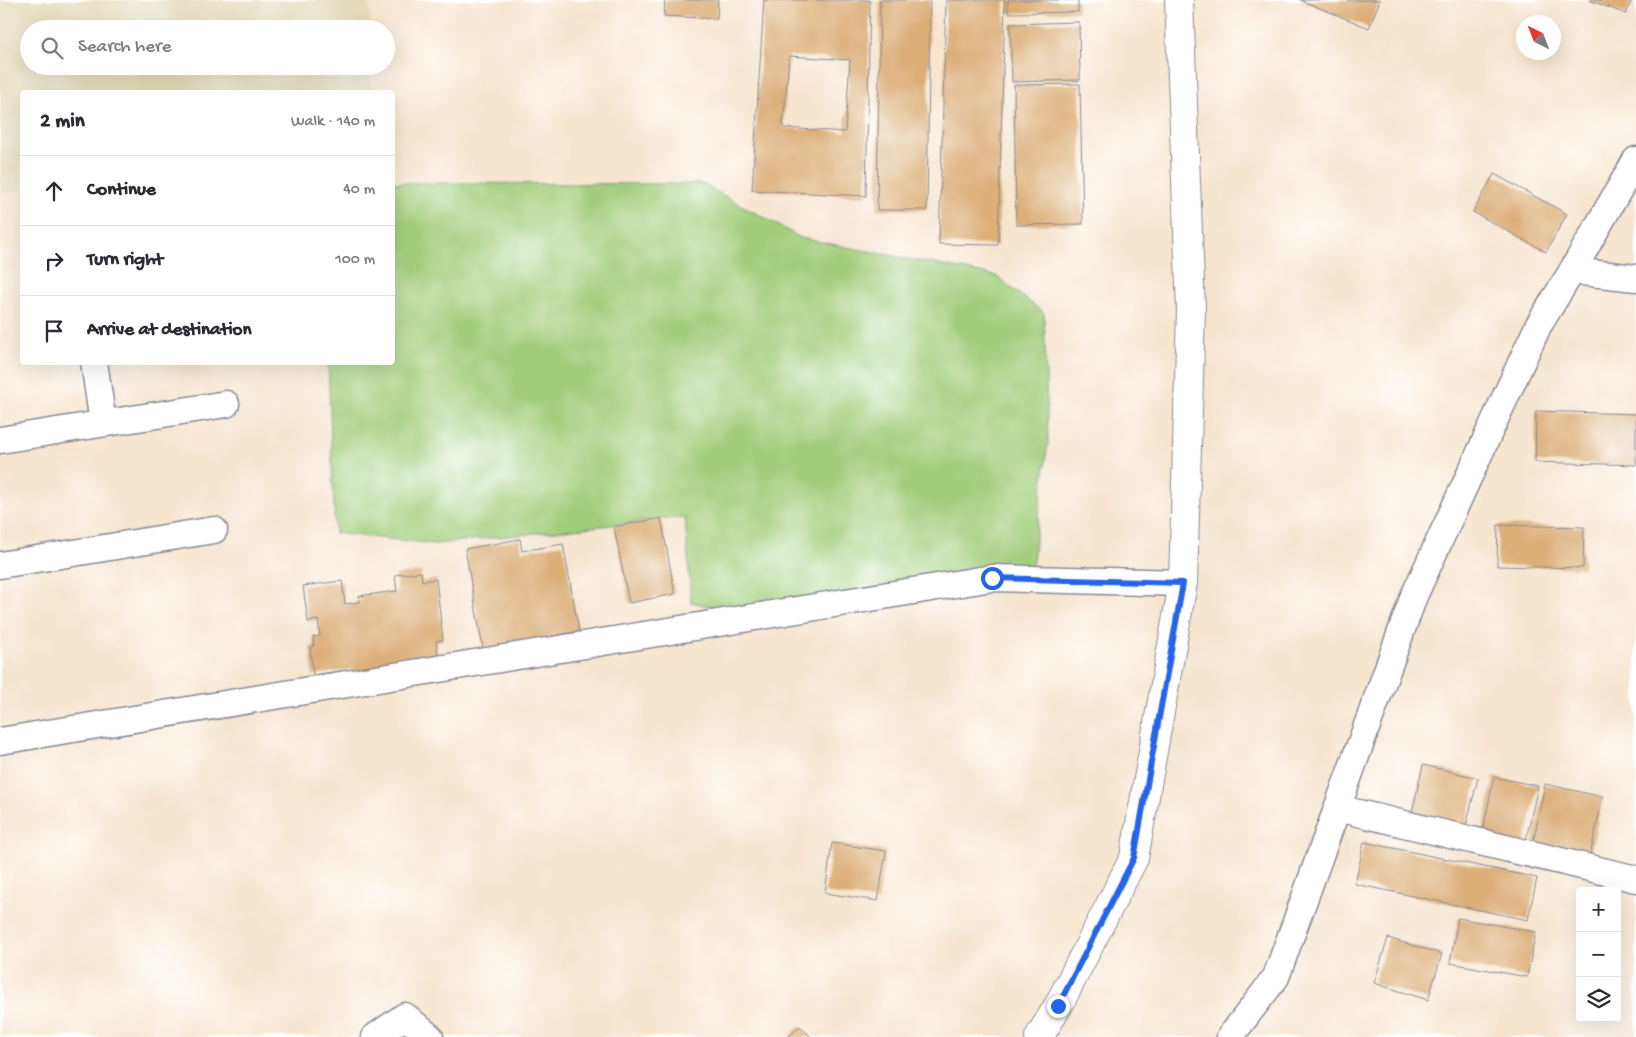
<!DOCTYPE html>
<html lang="en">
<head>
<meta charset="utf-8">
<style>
	:root { --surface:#fff; --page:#f7f7f7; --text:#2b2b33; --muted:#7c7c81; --line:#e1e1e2 }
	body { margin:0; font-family:"Gochi Hand",sans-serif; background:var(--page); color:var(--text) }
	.controls { position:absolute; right:15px; bottom:15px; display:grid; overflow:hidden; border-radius:5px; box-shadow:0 5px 20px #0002 }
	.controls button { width:45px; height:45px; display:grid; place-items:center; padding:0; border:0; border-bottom:1px solid var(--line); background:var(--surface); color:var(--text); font:25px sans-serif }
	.compass { position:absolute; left:1516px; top:15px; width:45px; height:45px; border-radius:50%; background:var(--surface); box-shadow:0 5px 20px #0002; rotate:318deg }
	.stop { position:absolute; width:15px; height:15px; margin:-11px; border:4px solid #2563eb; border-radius:50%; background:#fff }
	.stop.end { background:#2563eb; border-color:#fff; box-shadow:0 1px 5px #0008 }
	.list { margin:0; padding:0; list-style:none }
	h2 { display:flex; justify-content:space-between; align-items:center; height:65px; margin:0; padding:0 20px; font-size:21px }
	h2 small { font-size:16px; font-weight:400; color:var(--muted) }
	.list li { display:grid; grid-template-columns:32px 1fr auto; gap:15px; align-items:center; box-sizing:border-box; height:70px; padding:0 20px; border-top:1px solid var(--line) }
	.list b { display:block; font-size:19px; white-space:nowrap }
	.list em { font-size:16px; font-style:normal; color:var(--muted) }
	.icon { flex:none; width:28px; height:28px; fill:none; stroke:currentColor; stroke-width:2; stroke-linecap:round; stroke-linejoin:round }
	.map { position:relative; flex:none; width:1636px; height:1037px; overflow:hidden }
	.search { position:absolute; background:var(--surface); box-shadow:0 5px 20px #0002; left:20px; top:20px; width:375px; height:55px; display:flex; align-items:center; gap:12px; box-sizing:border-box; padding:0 18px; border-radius:28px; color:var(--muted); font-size:19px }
	.panel { position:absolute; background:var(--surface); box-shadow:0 5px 20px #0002; left:20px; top:90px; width:375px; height:275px; border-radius:5px }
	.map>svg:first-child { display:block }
	.built { fill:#e4dbba }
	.green { fill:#a2ce7b; stroke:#5e7e6c }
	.building { fill:#dcaf78; fill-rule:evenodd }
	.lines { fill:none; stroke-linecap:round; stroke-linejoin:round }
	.minor-casing { stroke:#888a96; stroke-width:29 }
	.secondary-casing { stroke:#888a96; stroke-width:30 }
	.minor { stroke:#fff; stroke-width:26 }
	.secondary { stroke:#fff; stroke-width:28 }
	.route { stroke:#2563eb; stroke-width:6 }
</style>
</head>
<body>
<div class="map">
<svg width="1636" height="1037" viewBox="0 0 1636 1037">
	<rect width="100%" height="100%" fill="#fff"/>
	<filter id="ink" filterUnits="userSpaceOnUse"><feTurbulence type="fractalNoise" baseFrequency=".02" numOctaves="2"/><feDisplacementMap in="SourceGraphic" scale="10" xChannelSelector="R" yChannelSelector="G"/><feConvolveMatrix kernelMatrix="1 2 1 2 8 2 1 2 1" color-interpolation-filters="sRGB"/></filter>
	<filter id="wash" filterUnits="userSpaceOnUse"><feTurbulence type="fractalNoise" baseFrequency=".0096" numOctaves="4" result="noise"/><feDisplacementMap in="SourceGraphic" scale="20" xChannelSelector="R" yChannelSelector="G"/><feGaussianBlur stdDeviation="1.12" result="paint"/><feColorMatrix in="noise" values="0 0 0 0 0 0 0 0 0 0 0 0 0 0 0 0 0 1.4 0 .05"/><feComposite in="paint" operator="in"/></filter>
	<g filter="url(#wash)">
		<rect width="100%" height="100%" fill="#f6e5cf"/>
		<path class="built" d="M0,0H369L370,29H29V66H370L371,92H22V191L0,193Z"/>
		<path class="green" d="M393,183L703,184L801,238L996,276L1044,313L1048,442L1031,575L777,623L691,602L685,517L435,544L335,533L328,363L392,362Z"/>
		<g id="blocks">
			<path class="building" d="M665,0H718L717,19L664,16Z
				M764,0H870L866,196L752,190ZM789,56L850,60L845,132L783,128Z
				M880,0H930L927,210H877Z
				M946,0H1005L998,245L939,244Z
				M1008,0H1078V12L1008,13Z
				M1300,0H1380L1369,28Z
				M1589,0H1632L1626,14Z
				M1079,22L1080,80L1012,82L1010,24Z
				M1080,84L1083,224L1016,225L1014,85Z
				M1494,174L1567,214L1546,252L1473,212Z
				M1536,411L1636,414V465L1535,462Z
				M661,518L675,594L629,603L614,527Z
				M1498,525L1584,527L1583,568L1497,566Z
				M520,539L522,551L563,544L579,631L483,649L465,549Z
				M421,572L422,581L436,579L443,640L436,641L439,663L354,675V669L313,675L310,647L314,646L313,637L320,636L318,620L308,622L303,586L342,581L345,604L360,602L359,596L397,591L395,575Z
				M1423,765L1478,778L1465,830L1411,817Z
				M1494,777L1538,786L1525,844L1482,835Z
				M1545,784L1603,797L1589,860L1532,848Z
				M1364,842L1537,878L1528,920L1355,884Z
				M832,843L886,851L878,901L825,893Z
				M1458,918L1536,932L1527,977L1450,963Z
				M1388,938L1442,954L1428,1000L1374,983Z
				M800,1026L811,1037H788Z"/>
		</g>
	</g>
	<g filter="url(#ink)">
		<use href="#blocks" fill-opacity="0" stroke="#888a96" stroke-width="1"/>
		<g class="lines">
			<defs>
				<path id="minor" d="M1572,271L1636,278
					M94,362L103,423
					M0,440L226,404
					M0,565L214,530
					M0,741L992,578L1183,583
					M1337,808L1636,879
					M375,1037L405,1016L430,1037
					M1230,1037L1276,977L1414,596L1538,326L1572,271L1636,160"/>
				<path id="secondary" d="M1039,1037L1058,1006L1134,858L1183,583L1191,310L1179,0"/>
			</defs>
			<use href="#minor" class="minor-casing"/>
			<use href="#secondary" class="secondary-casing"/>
			<use href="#minor" class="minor"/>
			<use href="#secondary" class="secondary"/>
		</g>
	</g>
	<g class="lines" filter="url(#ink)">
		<path class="route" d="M992,578L1183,583L1134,858L1058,1006"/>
	</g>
</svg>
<div class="controls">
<button>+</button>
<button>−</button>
<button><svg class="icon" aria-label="layers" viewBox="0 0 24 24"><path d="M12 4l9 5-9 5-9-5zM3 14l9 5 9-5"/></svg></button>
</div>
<svg class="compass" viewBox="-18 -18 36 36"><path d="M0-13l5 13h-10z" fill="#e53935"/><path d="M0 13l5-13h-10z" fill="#7c7c81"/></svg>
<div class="stop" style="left:992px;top:578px"></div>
<div class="stop end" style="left:1058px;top:1006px"></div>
<div class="search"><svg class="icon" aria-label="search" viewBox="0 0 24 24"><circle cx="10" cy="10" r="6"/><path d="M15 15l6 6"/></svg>Search here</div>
<section class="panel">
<h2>2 min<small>Walk · 140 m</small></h2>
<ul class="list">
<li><svg class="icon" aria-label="ahead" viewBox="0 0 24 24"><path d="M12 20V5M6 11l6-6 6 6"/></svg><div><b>Continue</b></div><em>40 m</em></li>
<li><svg class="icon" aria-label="right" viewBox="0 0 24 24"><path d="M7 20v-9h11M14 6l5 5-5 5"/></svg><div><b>Turn right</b></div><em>100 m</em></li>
<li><svg class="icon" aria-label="arrive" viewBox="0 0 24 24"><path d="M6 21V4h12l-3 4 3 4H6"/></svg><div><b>Arrive at destination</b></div></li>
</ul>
</section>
</div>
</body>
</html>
